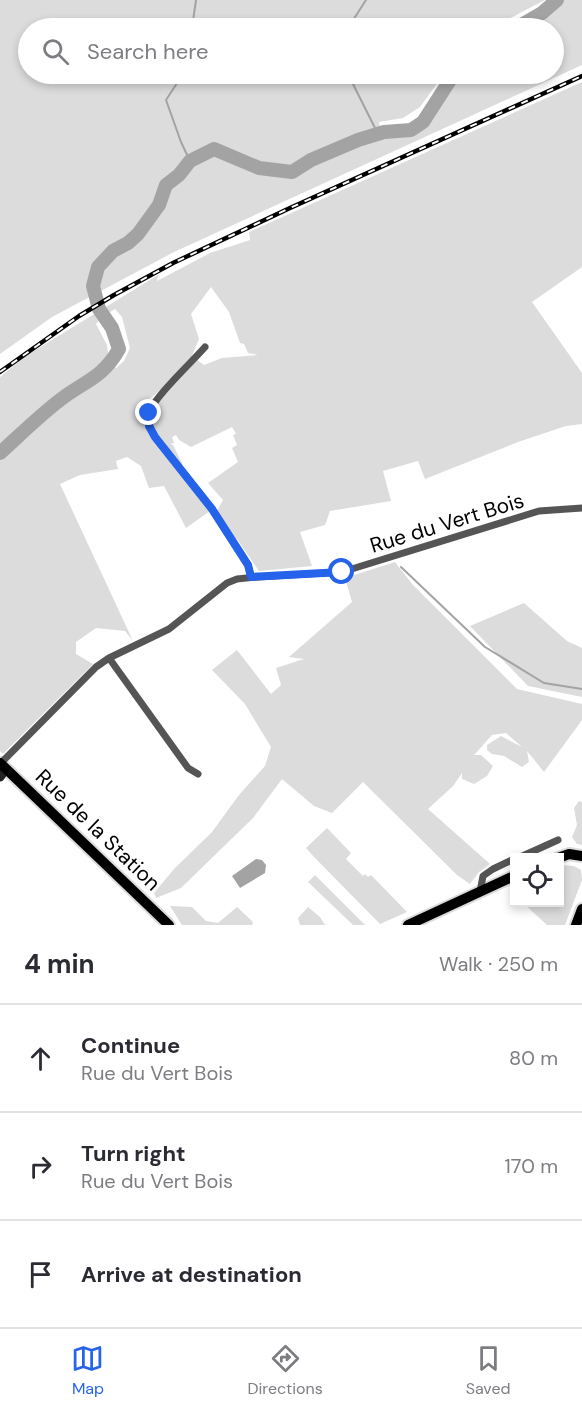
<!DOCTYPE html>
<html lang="en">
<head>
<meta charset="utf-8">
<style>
	:root { --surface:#fff; --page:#f7f7f7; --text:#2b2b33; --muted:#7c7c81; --line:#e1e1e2; --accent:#2563eb }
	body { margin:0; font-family:"DM Sans",sans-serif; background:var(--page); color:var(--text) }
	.controls { position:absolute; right:18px; bottom:18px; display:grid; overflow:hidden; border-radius:0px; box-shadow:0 3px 9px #0003 }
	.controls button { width:54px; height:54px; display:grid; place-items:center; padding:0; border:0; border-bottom:2px solid var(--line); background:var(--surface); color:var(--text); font:30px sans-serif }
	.stop { position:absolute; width:18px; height:18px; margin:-14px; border:4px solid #2563eb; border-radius:50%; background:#fff }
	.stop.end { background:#2563eb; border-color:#fff; box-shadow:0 2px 6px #0008 }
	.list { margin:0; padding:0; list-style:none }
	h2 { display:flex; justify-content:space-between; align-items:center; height:78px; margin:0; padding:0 24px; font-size:26px }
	h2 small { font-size:20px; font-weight:400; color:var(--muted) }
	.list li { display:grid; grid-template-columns:39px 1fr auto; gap:18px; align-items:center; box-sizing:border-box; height:108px; padding:0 24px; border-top:2px solid var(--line) }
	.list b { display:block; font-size:22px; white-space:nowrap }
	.list p { margin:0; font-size:20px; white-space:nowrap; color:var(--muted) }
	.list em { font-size:20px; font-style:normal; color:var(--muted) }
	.icon { flex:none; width:33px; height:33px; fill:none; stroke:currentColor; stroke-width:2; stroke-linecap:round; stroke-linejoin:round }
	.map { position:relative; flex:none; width:582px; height:925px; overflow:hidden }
	.search { position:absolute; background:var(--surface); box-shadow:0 3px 9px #0003; left:18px; right:18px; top:18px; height:66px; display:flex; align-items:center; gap:15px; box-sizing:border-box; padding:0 21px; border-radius:33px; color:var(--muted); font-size:22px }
	.sheet { height:402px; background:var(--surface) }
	nav { display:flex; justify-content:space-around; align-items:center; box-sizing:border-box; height:84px; border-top:2px solid var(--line); background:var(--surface); font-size:16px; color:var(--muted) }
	nav a { display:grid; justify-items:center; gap:3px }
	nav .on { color:var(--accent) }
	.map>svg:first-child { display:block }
	.green { fill:#dcdcdc; fill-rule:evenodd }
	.water { fill:#a3a3a3 }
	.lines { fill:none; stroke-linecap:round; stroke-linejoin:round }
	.stream { stroke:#a3a3a3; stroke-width:2 }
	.river { stroke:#a3a3a3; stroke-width:14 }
	.primary-casing { stroke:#dbdbdb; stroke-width:14 }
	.street { stroke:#555; stroke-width:7 }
	.secondary { stroke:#222; stroke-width:9 }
	.primary { stroke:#000; stroke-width:10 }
	.rail-casing { stroke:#000; stroke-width:4.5 }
	.rail { stroke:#fff; stroke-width:2; stroke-dasharray:7; stroke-linecap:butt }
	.route { stroke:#2563eb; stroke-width:8 }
	.labels { text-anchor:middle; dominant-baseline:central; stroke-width:4.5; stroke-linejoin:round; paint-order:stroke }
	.street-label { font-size:21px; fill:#000; stroke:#fff }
</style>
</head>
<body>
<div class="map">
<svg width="582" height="925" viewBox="0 0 582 925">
	<rect width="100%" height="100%" fill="#fff"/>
	<path class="green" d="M0,0H545L491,28H28V74H444L420,107L403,118L379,122L380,127L386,137L412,132L426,124L458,74H554V28H524L547,15L562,0H582V65L174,252L52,317L0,354Z
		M582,82V267L532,302L582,373V424L566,426L518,442L425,479L418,461L383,471L391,501L330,511L325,525L300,532L312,566L259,571L237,539L233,537L216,513L223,500L208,483L238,462L232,448L237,445L233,435L236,434L232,427L191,447L179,440L176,435L172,437L174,443L170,444L173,445L183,465L178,463L151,427L148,432L153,440L198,492L210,511L186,528L164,486L149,488L141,466L127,457L116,461L118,469L80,475L60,484L133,641L125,631L96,628L76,642V654L93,664L3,754L0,751V377L24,357L158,275L157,281L210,253L250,240L249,232ZM211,287L229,312L240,343L244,344L248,353L258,355L222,358L204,365L197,360L146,410L145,419L137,416L144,403L164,387L191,358L199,339L191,314ZM115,309L122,317L130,348L124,361L116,368L109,361L107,345L96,324L102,317Z
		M395,562L413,585L517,689L582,704V720L544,772L527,751L529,762L522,767L504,756L492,754L487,750V745L501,736L522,747L506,733L492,735L474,755H481L493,766L487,776L474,784L462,779V773L453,786L428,809L490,864L479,872L470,884L457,875L363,782L332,813L314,806L282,779L253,818L181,888L156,898L154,893L174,869L212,832L239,795L265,766L271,747L245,704L212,670L237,650L271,694L281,685L276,668L304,659L289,657L352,602L345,578Z
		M524,603L567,641L582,648V697L528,686L470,626Z
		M579,801L582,802V845L577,844L572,837L577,825L574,808Z
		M327,828L351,853L346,859L363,876L365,874L368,877L371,875L407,912L380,924L314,857L306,848Z
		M562,865L574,866L581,870L582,880L565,925H547L523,903L560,902V866Z
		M315,875L365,925H353L308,882Z
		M170,906L192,907L206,921L218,923L237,907L253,922L252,925H182Z
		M308,907L320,917L325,925H300L298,918Z"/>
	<path class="water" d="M256,859L262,860L266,865L265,873L240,888L232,876Z"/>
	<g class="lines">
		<path class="stream" d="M192,28L196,0
			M348,28L366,0
			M183,74L166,100L181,142L190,161
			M348,74L378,134
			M401,567L485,647L544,683L582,689"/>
		<path class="river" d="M516,28L542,13L557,0
			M0,453C20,435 39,416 60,400C84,381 102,379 119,349L112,328L99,309L93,286L98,267L113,251L128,243L138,234L159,205L166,185L179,175L190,161L214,149L259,168L292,172L311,160L358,140L384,132L411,130L423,122L454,74"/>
		<defs>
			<path id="primary" d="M0,763L169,925
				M558,858L569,854L582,856
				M408,925L514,876
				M576,925L582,909"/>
		</defs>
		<use href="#primary" class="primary-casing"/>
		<path class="street" d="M205,347C192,362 152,399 149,414C147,424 151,429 155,437L212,509L248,565L251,577
			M109,658L188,768L198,774
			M0,764L96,667L109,658L169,629L227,583L237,579L257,577L342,572L539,511L582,508
			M518,858L558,840
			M480,892L483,876L493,869L514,859"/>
		<path class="secondary" d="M0,777L6,769"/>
		<use href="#primary" class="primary"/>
		<defs>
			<path id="rail" d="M0,372L79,316L114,295L173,263L290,208L582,76"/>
		</defs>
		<use href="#rail" class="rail-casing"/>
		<use href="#rail" class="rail"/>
	</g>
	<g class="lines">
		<path class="route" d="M149,413V426L155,437L212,509L248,565L251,577L342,572"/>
	</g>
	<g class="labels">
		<g class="street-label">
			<text transform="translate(447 523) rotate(-17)">Rue du Vert Bois</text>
			<text transform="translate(98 830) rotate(44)">Rue de la Station</text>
		</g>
	</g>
</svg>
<div class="controls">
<button><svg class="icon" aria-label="locate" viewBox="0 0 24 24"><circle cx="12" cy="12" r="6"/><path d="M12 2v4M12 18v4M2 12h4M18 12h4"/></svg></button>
</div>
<div class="stop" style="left:342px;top:572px"></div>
<div class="stop end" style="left:149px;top:413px"></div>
<div class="search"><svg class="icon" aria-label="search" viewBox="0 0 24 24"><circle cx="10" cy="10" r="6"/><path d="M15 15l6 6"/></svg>Search here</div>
</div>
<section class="sheet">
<h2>4 min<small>Walk · 250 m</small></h2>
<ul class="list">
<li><svg class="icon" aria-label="ahead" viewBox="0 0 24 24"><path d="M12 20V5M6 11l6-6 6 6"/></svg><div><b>Continue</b><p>Rue du Vert Bois</p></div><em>80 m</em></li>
<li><svg class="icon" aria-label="right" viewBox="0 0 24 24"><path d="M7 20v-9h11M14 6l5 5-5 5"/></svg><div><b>Turn right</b><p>Rue du Vert Bois</p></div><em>170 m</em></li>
<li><svg class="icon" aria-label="arrive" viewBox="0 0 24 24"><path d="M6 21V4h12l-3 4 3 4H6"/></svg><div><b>Arrive at destination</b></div></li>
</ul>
</section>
<nav>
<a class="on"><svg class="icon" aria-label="map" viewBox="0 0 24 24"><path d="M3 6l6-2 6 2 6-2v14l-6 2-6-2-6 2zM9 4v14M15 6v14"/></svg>Map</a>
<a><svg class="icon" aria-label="directions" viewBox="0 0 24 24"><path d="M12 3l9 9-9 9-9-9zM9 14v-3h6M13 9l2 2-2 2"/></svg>Directions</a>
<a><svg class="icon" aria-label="saved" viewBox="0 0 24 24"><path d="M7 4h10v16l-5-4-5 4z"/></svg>Saved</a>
</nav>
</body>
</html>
